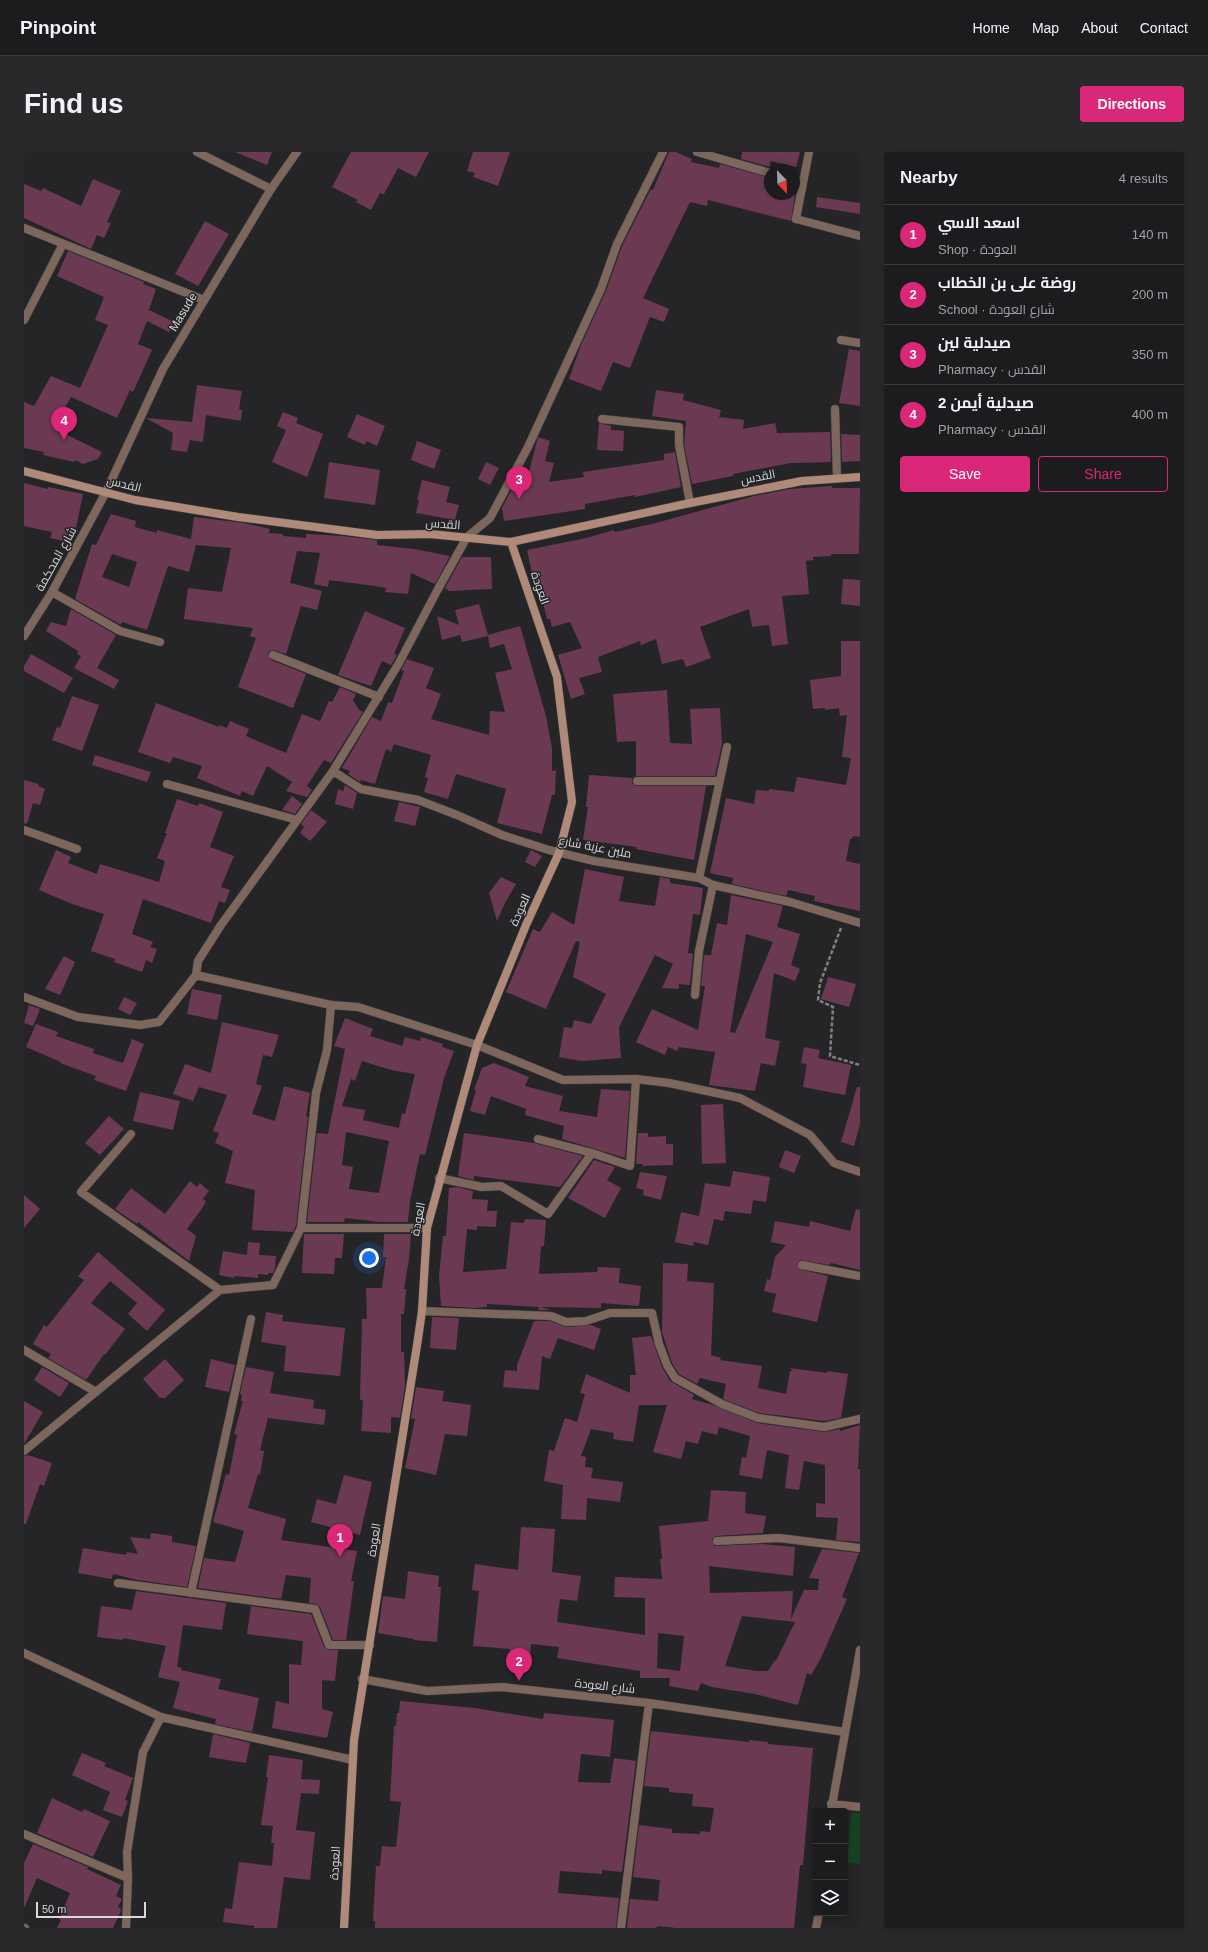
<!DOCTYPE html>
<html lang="en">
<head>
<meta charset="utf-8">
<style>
	:root { --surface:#1c1c1e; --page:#29292b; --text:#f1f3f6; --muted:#a0a1a4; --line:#3a3a3c; --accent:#db2777 }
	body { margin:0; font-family:Helvetica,Cairo,sans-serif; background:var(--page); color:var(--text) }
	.controls { position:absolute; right:12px; bottom:12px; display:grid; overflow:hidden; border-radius:4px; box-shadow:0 2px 6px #0003 }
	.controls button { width:36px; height:36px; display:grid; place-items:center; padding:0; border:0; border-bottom:1px solid var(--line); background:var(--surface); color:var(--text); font:20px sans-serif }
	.compass { position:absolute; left:740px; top:12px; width:36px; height:36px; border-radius:50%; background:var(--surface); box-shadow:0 2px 6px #0003; rotate:157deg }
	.scale { position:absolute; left:12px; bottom:10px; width:110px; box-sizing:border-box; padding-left:4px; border:2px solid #d8d8da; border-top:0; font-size:11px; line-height:14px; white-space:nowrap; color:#d8d8da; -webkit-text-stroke:3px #252528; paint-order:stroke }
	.you { position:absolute; left:345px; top:1106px; width:14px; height:14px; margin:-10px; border:3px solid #fff; border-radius:50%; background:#1a73e8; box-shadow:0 0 0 6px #1a73e833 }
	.badge { display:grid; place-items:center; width:26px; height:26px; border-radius:50%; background:var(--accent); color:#fff; font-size:13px; font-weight:700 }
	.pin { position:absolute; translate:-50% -33px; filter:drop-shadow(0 1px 2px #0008) }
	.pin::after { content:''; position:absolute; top:21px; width:14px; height:12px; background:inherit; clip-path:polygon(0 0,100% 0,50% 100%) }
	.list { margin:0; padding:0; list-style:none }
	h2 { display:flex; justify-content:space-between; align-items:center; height:52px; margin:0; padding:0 16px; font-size:17px }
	h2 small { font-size:13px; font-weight:400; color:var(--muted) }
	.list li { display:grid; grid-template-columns:26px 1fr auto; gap:12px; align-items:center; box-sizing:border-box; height:60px; padding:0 16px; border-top:1px solid var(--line) }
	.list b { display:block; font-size:15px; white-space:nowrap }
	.list p { margin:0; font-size:13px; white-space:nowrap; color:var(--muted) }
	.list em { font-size:13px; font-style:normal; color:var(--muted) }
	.actions { display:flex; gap:8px; padding:12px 16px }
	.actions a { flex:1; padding:9px 0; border:1px solid var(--accent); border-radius:4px; text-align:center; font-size:14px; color:var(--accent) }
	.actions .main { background:var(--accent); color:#fff }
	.icon { flex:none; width:22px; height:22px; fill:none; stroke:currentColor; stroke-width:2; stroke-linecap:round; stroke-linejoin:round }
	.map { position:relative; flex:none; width:836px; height:1776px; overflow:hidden; border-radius:4px }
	header { display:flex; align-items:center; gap:24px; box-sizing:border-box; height:56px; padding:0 20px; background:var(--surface); border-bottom:1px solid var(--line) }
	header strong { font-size:19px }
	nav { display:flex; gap:22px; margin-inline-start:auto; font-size:14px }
	.intro { display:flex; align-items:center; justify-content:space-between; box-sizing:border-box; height:96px; padding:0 24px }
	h1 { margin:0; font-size:28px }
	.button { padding:10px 18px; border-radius:4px; background:var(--accent); color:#fff; font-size:14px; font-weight:700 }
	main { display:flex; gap:24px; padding:0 24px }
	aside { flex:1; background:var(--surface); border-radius:4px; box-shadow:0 2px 6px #0003 }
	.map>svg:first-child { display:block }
	.green { fill:#184122 }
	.building { fill:#6b3a52; fill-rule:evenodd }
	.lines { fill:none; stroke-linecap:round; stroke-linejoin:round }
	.lane-casing { stroke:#424244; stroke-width:9 }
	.street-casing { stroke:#424244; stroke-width:9 }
	.secondary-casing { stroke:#424244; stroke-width:9 }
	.path { stroke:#818183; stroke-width:2.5; stroke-dasharray:4 2; stroke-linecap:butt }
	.lane { stroke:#7d665b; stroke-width:8 }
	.street { stroke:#7d665b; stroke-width:8 }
	.secondary { stroke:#af8a79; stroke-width:8 }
	.labels { text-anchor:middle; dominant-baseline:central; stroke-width:3; stroke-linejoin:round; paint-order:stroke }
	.street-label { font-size:12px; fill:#d8d8da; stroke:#252528 }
</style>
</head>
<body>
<header>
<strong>Pinpoint</strong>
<nav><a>Home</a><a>Map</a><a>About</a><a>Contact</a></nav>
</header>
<div class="intro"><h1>Find us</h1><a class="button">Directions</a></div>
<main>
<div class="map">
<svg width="836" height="1776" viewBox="0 0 836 1776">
	<rect width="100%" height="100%" fill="#252528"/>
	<path class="green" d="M827,1661H836V1712L823,1711Z"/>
	<path class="building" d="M211,0H248L243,13Z
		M327,0H405L392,25L374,16L360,42L356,41L347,58L332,50L334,48L308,35Z
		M449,0H486L474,34L449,25L451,21L443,19Z
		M645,0H652L668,7L667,10L695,16L696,12L746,26V42L771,43L767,69L684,48L683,54L666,50L619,146L645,157L640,170L626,165L606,216L589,210L577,239L545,227L557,193L582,139L598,94L627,37L629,38Z
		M718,0H776L772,15L746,9V15L717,7Z
		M69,27L97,39L83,70L87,71L80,86L73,83L67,97L0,66V32L17,39L19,36L57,54Z
		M793,45L836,51V62L792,55Z
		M181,69L205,82L174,134L151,122Z
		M44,99L120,130L119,132L132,137L125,158L150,170L145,180L123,169L114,192L128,198L109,240L106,238L93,266L47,245L29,276L78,300L74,307L59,312L51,308L50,310L19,303L20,300L0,296V250L10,254L27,224L56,236L84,173L71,168L80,145L33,124Z
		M825,197L836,199V254L815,251Z
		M173,233L218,239L215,257L218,258L217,269L182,263L179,290L166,288L163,300L147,298L149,281L122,266L168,270Z
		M632,238L660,242L659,248L697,258L695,265L720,268L719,277L751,271L753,281L806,280L807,310L767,311L709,322V324L668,332L660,292L662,269L628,264Z
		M259,260L274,266L272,271L299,282L283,325L248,310L262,278L253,274Z
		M333,262L361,274L353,294L342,289L341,293L323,285Z
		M575,271L587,274V278L600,279L599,299L573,298Z
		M817,282L836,283V309L818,310Z
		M514,285L526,289L521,309L530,311L525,330L560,325L559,320L640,308V302L651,300L657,335L611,345V343L561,352V357L480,369L478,356L491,331L496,330V324L504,323Z
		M393,289L417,298L410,317L387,308Z
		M305,310L356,318L351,353L300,346Z
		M462,310L475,316L466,333L454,327Z
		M398,328L426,335L422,350L435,353L431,368L392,361L395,348H393Z
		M0,331L24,337V335L59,342L52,376L49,375L45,390L26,386L28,380L0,374Z
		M808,334V336H836L835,402H807V404L789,405V408L782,409L785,442L758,444L764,492L748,494L745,473L728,475L725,457L676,475L687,506L662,515L659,507L638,512L632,487L617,493L616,489L574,505L578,520L555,526L561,542L547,547L534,503L558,496L546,470L528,475L526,467H523L515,435L513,436L509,426L503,398L562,386L590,378L591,380L628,372L730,344L765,337Z
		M87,362L112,369L111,375L133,381V378L167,387L170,365L220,371L246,377L245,381L259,382V384L282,386V382L319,384L353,388V393L390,397L426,404L411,432L387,421L384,442L361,440L362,436L351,434L305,428L304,435L290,432L296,401L273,399L266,431L298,439L293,458L277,454L262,502L249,498L245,499L244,503L247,508L282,522L269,556L214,535L232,486L226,484L229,476L160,467L164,436L198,440L207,396L172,393L165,420L144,414L123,478L98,470L97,473L51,447L68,392L72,393ZM88,402L113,410L105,435L78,425Z
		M438,405H467L468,437L425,439L421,436Z
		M819,427L836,428V454L817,452Z
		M455,452L464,483L496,474L522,564L528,596V619L532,618L531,643H528L518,682L473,671L482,637L432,622L424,647L400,640L404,626L401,625L407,603L370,592L367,600L362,597L351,632L337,628L336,630L324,622L326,619L318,616L348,565L357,569L364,550L368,551L380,519L377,518L383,507L410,516L402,536L417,542L407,567L465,583L466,559L481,560L471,521L488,517L480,492L466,496L464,484L438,490L436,483L418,488L413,464L435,473L431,458Z
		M47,457L92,483L73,516L95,528L90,537L50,516L57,504L53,502L54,499L22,479L27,470L42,474Z
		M341,459L381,476L370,502L373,503L367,513L358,509L347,534L314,523Z
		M817,489H836V685L829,684L828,687H826L822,709L836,712V759L790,749L791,744L764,738L762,744L708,732L709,726L686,721L702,646L730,652L732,638L745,639V637L770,640L773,625L822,633L827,606L818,605L823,563L816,564L815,556L801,558V556L789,557L786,528L817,524Z
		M7,502L49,526L40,541L0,519V514Z
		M316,535L332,542L329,548L335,558L339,560L307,611L300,608L283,634L288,638L283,645L262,639L268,630L243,614L229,644L218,639L216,644L173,626L178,614L149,605L146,611L114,600L132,551L195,575V573L203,576L206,569L225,577L222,584L262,601L278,562L296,569L305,549L308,550Z
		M643,538L646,591L668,592L666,557L696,556L698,592L691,624H612V589L593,590L589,542Z
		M48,544L75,553L58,599L28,588L33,575L36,576Z
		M71,603L127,620L123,630L68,613Z
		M565,623L608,626V632L613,634H682L670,708L612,697L613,695L559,688L564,655H562Z
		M0,628L15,632L14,634L21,637L16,653L9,651L3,672L0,671Z
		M321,633L333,641L329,657L311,652L314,637L319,639Z
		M268,644L278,652L271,662L258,658Z
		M153,647L174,654L175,651L199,660L186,695L210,704L197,735L206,738L201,751L195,749L187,771L119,747L108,782L129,790L126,795L133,797L128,811L122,808L118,820L90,810L91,807L67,799L80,762L48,752L15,738L32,698L47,705L44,711L73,722L76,712L135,730L141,709L133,706L143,681H141Z
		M375,650L396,655L391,674L370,669Z
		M287,658L303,670L286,689L276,681L280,675L277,672Z
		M507,698L518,704L511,715L501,710Z
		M561,717L600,725L595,749L601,750L631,754L636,725L646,727V731L679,736L676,763L669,762L664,801L669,802L666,833L655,832V837L638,836L649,812L631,803L595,875L597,906L557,909L535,905L540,875L548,876L550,868L567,872L582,842L549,825L556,790L552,789L522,857L482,840L509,777L516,780L528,760L550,773Z
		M477,725L492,732L481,751L473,769L465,741Z
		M707,743L759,754L753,775L776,782L767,813L776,817L771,829L750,821L741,886L756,889L751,914L737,911L731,939L685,933L691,900L655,895L653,899L644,895L641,903L612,890L628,857L674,878L681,834H677L680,803H687L693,771L703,773ZM722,782L749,790L711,881L706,880Z
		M40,804L51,810L36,843L21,837Z
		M804,825L832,832L825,855L797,847Z
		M168,837L198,843L193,868L163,862Z
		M100,845L113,851L106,863L94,857Z
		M5,853L16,857L9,874L0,871Z
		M321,866L349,877L346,884L378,894L381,885L396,889L397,885L419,892L418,895L430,899L420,926L401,1003L396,1002L386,1049L384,1070H355L321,1066L320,1070H283L293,981L304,982L321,897L310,894ZM338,909L367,918L391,922L381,962L378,961L375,976L339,968L341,958L318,954L327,927L331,929ZM322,980L365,989L355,1041L325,1037L329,1015L318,1013Z
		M198,870L255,883L248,905L239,903L232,932L238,934L228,962L251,969L260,934L286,941L282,964L284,965L272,1074L269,1080L228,1078L231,1038L201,1031L209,999L191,991L195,981L189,979L203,943L175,935L169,949L149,942L161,912L187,921Z
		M12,872L34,880L32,884L70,897L69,901L99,911L108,887L120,892L102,939L70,928L72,924L36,911L37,910L2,895Z
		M780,895L796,898L794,906L827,913L821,943L779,935L783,912L777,911Z
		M470,911L505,925L501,934L539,944L535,959L573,965L577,937L606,939L601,1006L538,987L540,974L501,963L502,957L467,944L461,963L446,959L452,938H450L458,916Z
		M833,935H836V972L830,994L817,990Z
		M116,940L156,949L149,978L109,969Z
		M699,952L702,1011L678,1012L677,953Z
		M85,964L100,977L76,1003L61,991Z
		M440,981L510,991L559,1004L536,1035L450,1024V1028L434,1024Z
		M614,981H624V985L642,984V992H649V1013L618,1014L619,1012H612Z
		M761,998L777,1004L770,1021L755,1015Z
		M570,1008L591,1015L583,1028L597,1036L581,1066L544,1046Z
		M709,1019L746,1025L742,1050L729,1048L727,1062L701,1059L699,1069L690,1067L684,1093L670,1090L669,1094L651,1090L657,1060L675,1064L681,1031L706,1035Z
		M616,1020L643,1024L637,1048L619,1043L620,1038L612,1036Z
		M166,1029L173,1035L176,1031L185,1039L179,1047L182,1049L179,1055L163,1077L172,1084L165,1109L114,1070L113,1072L91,1057L107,1036L141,1062Z
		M433,1035L449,1039L448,1047L464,1048L463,1059H473L472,1075L453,1074V1078L443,1077L439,1120L482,1117L487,1070L500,1071L501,1067L522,1068L520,1094H517L515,1122L573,1120L574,1115L596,1116L595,1131L617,1134L615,1154L577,1151V1156L517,1155L526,1158H514L515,1155L463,1152V1155L451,1156L417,1154L415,1124L419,1084H422L425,1036Z
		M0,1043L16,1057L0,1076Z
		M832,1057L836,1058V1118L807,1111L806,1113L776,1108L773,1112L775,1117L804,1124L793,1170L748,1160L752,1142L740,1139L743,1127L746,1128L751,1105L762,1093L747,1090L751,1069L785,1075L786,1069L826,1079Z
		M280,1082H320L318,1106H311L310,1122L278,1121Z
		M360,1082H387L385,1107L380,1137H382L380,1162H377V1200H380L381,1234L376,1266L367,1265V1281L337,1279L339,1248H336L338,1167H343L342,1136H358L362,1105H359Z
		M224,1090L236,1091L235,1103L252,1104L251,1116L249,1121H244V1123L234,1122V1126L211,1124L210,1126L195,1123L199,1099L223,1103Z
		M74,1100L141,1158L123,1179L104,1162L113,1151L86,1129L67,1151L101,1177L81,1203L80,1202L62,1228L24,1206L27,1202L9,1192L20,1173L23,1175L60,1128L54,1124Z
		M639,1111L664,1112L663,1129L690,1131L687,1203L697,1206L696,1208L738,1214L734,1236L762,1242L766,1219H769L766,1216L803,1221V1219L824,1222L817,1266L800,1269L735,1261L699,1247L702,1232L676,1226L673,1232L655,1222L648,1211L638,1180Z
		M242,1160L259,1163L258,1169L321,1176L316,1224L260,1219L262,1194L237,1190Z
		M408,1165L435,1166L432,1198L406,1196Z
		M510,1169H526L542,1175L567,1173L577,1177L570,1198L534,1186L526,1207L518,1204L515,1238L479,1235L481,1218L493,1219V1213Z
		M627,1184L638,1215L646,1229L670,1243L668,1247L689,1253L733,1271L800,1280L816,1277V1279L836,1273L834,1317H836V1390L812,1388L814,1366L792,1365V1351L801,1352V1313L780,1309L775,1338L761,1336L765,1303L743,1298L738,1327L715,1323L718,1305L722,1306L726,1284L695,1275L693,1283L678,1279L674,1292L662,1289L657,1307L629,1300L643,1253H615L609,1290L589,1287L590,1281L567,1277L557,1304L562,1305L561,1315L569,1316L567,1326L599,1330L596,1350L563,1346L562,1368L537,1367L539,1333L520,1329L525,1298L530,1299L541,1266L553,1270L561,1242L556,1241L562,1222L606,1241V1223H612L608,1186Z
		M141,1207L160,1228L141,1246H136L119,1227Z
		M187,1207L211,1213L205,1240L181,1235Z
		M18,1215L45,1231L36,1245L10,1228Z
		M222,1215L250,1220L246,1241L290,1248L289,1256L302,1258L300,1273L244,1266L236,1298L240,1299L236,1323L234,1322L224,1356L262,1367L257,1388L333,1399L327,1429H330L322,1488H309L296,1455L292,1452L285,1451L287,1426L262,1423L257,1447L174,1436L180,1406L211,1410L220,1379L189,1370L202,1322L205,1323L213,1283L210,1282L219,1249H217L218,1243L216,1242Z
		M392,1235L420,1239L418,1249L447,1253L443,1284L421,1282L412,1323L381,1316L391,1267L387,1266Z
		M0,1249L19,1260L0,1292Z
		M4,1303L28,1311L20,1334L16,1332L2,1372H0V1304Z
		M320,1323L348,1330L336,1383L287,1370L293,1347L312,1352Z
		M687,1338L722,1340L721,1361L742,1364L739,1381L692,1384L688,1387L690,1394L737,1392L771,1395L769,1424L685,1414L686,1441L769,1439L767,1467L780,1438H794L795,1427L785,1426L798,1397L835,1401L818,1445L823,1447L797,1506L787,1523L783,1521L774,1553L731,1542L688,1535L677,1531L674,1539L645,1534L646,1526H616V1519L533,1506L535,1495L507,1492L506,1503L486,1500V1497L449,1494L455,1439L448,1438L451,1412L494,1418L497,1375L531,1377L528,1420L557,1424L553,1449L536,1447L533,1470L621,1483V1446L590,1445L591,1425L638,1427L636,1407H638L635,1374L684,1369ZM718,1464L771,1470L752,1509L751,1508L744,1519H732L701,1514ZM634,1481L660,1484L656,1519L633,1516Z
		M127,1381L148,1384V1390L172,1394L163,1435L114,1428L89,1422L88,1427L54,1421L59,1396L102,1403L103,1400L114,1402L106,1385L126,1387Z
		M384,1419L415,1424L414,1435H417L413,1490L390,1488V1487L354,1481L359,1444L381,1447Z
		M112,1439L202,1451L198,1478L159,1473L153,1515L158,1516L157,1518L197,1527L194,1537L235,1546L228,1580L191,1572L192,1567L149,1556L156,1530L134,1525L142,1494L99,1486V1488L73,1485L77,1454L108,1458Z
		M227,1454L287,1462L300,1495L305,1498H314L311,1529L298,1528V1557L309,1560L303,1586L248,1576L252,1549L265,1552V1512L277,1513L279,1489L223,1482Z
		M376,1549L451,1556L519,1567L520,1561L590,1568L586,1605L557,1602L554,1630L586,1631L590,1606L612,1609L598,1720L578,1718V1722L536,1719L534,1741L595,1746L592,1776H351V1769H349L352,1714H356L358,1694L372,1695L377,1650L366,1649L370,1574H372L373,1561H375Z
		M627,1579L725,1590V1588L744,1590V1592L789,1596L779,1713H776L770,1776H652L633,1774L632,1776H603L606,1747L634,1749L636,1728L609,1725L615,1673L648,1677V1681L676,1682V1679L686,1680L690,1656L668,1654L669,1642L645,1640V1636L620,1634Z
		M189,1582L226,1591L222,1611L185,1605Z
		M58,1601L82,1611L80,1614L109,1626L101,1648L104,1649L98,1665L79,1658L86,1640L48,1623Z
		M245,1603L279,1608L277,1627L296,1628L295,1642L277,1641L272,1678L291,1680L286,1728L260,1725L253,1776H230V1774L199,1770L201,1756L208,1757L215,1710L248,1714L250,1691H247L249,1674L237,1673L244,1625H242Z
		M28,1646L58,1660L60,1657L86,1669L69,1705L13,1681Z
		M9,1692L64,1715L63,1717L97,1733L92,1744L98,1747L94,1755L97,1757V1759L89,1776H33L37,1768L35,1767L46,1741L13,1726L0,1756V1711Z"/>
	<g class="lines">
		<defs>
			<path id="lane" d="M173,0L247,37
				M673,0L746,21
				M770,28L779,30
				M772,67L785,0
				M0,76L180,148
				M817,188L836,191
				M811,257L813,326
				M578,267L655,275V293L666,351
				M443,385L466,366L504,295L577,137L593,92L639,0
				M28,440L96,479L136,490
				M249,503L355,545
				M613,629H695
				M143,632L273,668
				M0,678L53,697
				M675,726L703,595
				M671,843L675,799L689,733
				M292,941L303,898L307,853
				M514,987L568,1001
				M415,1026L458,1035L477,1034L524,1062L568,1001L606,1014L612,927
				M778,1113L836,1124
				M693,1389L755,1386L836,1396
				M167,1441L227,1167
				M0,1501L137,1565"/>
			<path id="street" d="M772,67L836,84
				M0,168L39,92
				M443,385L414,437L375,511L309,619L197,773L174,809L172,823L307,853L334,855L453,893L539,928L612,927L645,931L716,946L786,983L810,1011L836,1020
				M0,484L28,440L82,340L139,217L247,37L273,0
				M309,619L337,637L394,648L433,663L478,683L525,698L570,709L675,726L689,733L766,750L836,771
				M0,845L54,865L116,873L135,870L172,823
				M107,982L57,1040L196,1138
				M277,1076H403
				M398,1159L527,1164L542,1170L562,1169L586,1161H628L635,1192L643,1213L651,1226L698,1252L734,1266L800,1275L836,1267
				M0,1198L72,1240
				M0,1299L196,1138L249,1133L277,1076L292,941
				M94,1431L291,1457L305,1493H346
				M338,1527L403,1539L478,1535L625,1551L821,1580
				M807,1652L836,1655
				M807,1659L836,1498
				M0,1682L104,1726
				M0,1776H1
				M102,1776L104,1726L103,1700L119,1600L137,1565L329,1608
				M597,1776L625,1551
				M792,1776L795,1761"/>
			<path id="secondary" d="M0,319L111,348L214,365L353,383L406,382L487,390L666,351L778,329L836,325
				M320,1776L330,1588L394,1187L398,1159L403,1076L453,893L502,773L535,701L548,650L533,525L487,390"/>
		</defs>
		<use href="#lane" class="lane-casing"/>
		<use href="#street" class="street-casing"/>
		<use href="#secondary" class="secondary-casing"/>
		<path class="path" d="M817,776L796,831L794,848L809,855L806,904L836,913"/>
		<use href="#lane" class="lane"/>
		<use href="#street" class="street"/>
		<use href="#secondary" class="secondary"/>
	</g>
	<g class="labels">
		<g class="street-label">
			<text transform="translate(159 160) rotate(-59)">Masude</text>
			<text transform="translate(734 325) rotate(-11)">القدس</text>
			<text transform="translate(100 332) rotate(14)">القدس</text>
			<text transform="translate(419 372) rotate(4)">القدس</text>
			<text transform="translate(32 407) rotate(-61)">شارع المحكمة</text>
			<text transform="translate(516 436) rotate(71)">العودة</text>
			<text transform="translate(571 695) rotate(11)">ملين عزبة شارع</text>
			<text transform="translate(496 758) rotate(-66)">العودة</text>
			<text transform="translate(394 1067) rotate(-79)">العودة</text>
			<text transform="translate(350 1388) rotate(-81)">العودة</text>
			<text transform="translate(581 1534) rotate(6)">شارع العودة</text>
			<text transform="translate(311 1711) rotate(-87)">العودة</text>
		</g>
	</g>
</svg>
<div class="controls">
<button>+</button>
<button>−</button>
<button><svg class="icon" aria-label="layers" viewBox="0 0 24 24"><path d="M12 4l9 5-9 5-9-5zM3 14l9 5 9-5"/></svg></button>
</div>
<svg class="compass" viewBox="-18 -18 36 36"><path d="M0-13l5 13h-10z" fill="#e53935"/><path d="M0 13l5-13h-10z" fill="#a0a1a4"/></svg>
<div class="scale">50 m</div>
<div class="you"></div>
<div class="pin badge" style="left:316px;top:1405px">1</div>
<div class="pin badge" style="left:495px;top:1529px">2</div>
<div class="pin badge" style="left:495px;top:347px">3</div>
<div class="pin badge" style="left:40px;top:288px">4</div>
</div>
<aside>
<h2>Nearby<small>4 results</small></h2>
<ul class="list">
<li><span class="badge">1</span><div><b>اسعد الاسي</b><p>Shop · العودة</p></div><em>140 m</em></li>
<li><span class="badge">2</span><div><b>روضة على بن الخطاب</b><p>School · شارع العودة</p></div><em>200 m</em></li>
<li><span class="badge">3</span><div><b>صيدلية لين</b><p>Pharmacy · القدس</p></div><em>350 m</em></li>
<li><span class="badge">4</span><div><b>صيدلية أيمن 2</b><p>Pharmacy · القدس</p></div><em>400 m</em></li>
</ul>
<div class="actions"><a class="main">Save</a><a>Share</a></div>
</aside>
</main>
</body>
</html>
